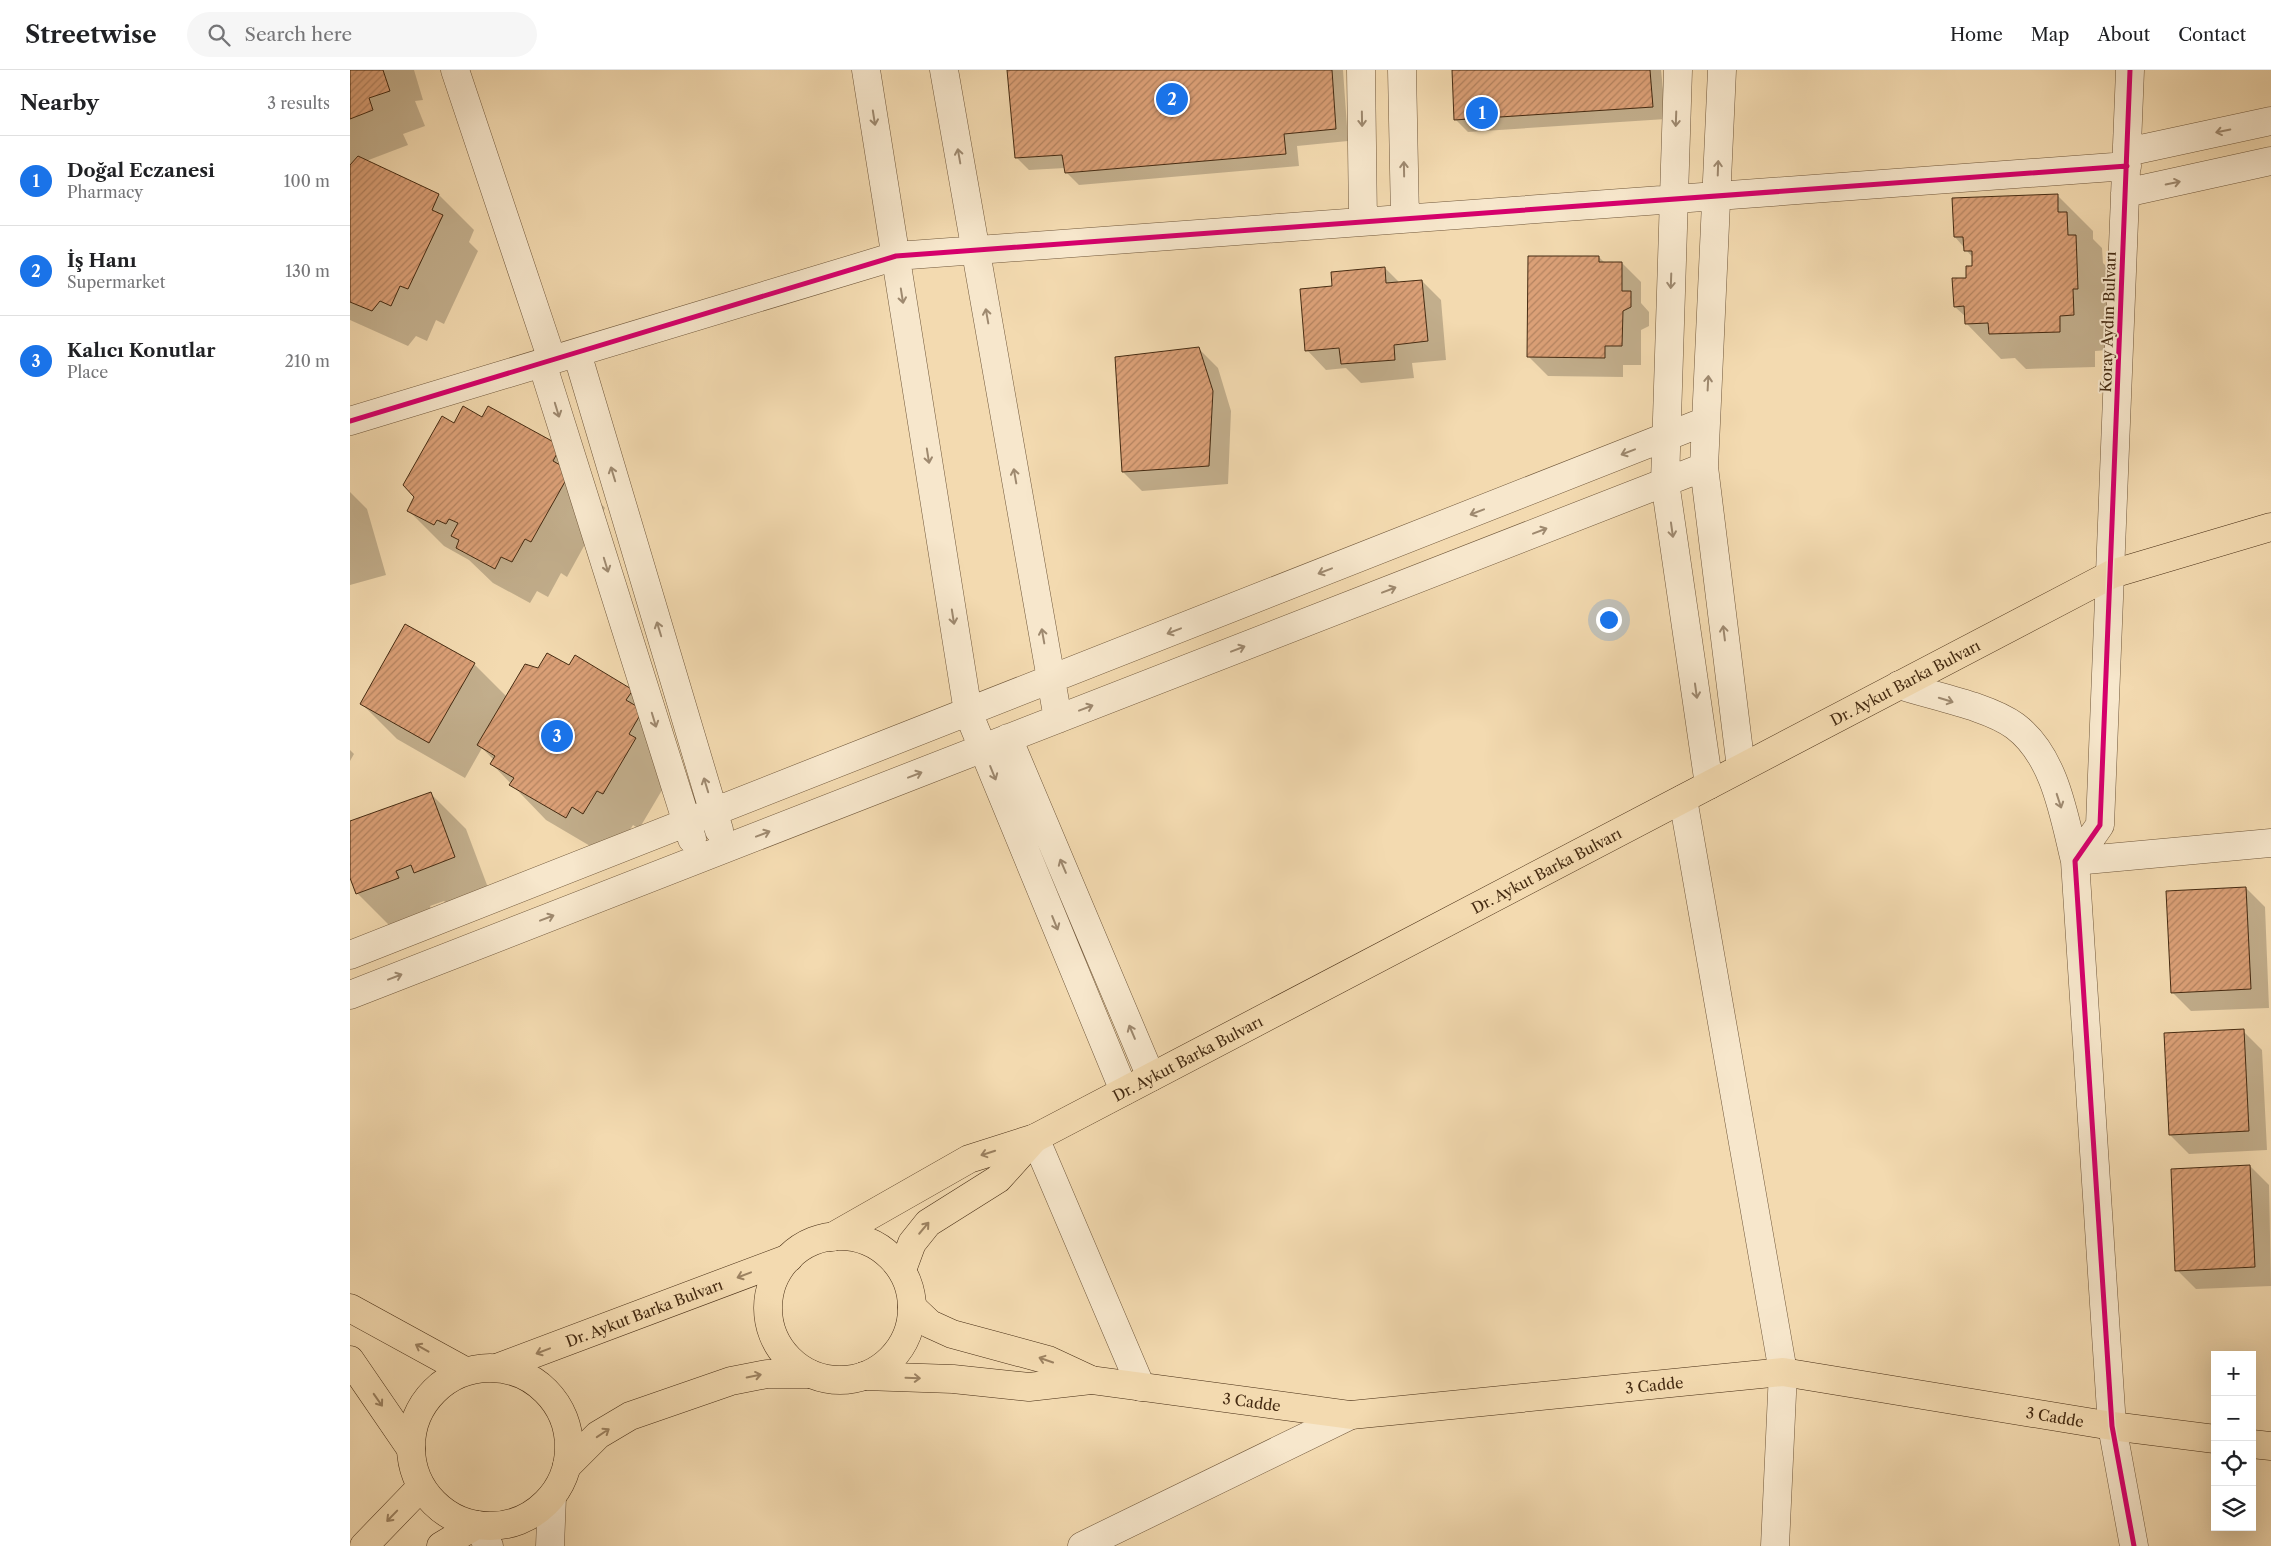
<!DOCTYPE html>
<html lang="en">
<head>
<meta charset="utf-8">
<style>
	:root { --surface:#fff; --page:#f6f6f6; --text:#202124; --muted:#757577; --line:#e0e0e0; --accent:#1a73e8 }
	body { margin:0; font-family:"Libre Caslon Text",serif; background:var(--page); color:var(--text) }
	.controls { position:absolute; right:15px; bottom:15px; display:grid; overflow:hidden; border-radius:0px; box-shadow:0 5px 20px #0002 }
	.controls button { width:45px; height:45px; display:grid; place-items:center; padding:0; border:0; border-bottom:1px solid var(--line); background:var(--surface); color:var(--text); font:25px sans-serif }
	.you { position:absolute; left:1258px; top:549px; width:18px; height:18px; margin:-12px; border:4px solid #fff; border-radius:50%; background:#1a73e8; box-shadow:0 0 0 8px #1a73e833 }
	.badge { display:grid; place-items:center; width:32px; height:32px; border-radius:50%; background:var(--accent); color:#fff; font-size:16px; font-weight:700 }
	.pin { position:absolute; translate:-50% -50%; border:2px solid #fff; box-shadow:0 1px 5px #0006 }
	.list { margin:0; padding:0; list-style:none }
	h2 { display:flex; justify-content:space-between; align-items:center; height:65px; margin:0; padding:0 20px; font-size:21px }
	h2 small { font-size:16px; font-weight:400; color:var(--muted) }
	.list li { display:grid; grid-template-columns:32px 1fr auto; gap:15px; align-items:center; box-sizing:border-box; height:90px; padding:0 20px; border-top:1px solid var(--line) }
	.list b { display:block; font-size:19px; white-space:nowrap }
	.list p { margin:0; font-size:16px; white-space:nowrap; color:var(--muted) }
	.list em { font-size:16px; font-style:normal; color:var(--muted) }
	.icon { flex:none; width:28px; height:28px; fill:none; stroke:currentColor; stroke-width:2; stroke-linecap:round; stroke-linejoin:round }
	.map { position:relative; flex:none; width:1921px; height:1476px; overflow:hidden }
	header { display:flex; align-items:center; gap:30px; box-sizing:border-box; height:70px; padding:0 25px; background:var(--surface); border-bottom:1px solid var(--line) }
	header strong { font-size:24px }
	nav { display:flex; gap:28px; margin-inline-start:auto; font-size:18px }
	.search { width:350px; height:45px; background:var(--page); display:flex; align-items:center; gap:12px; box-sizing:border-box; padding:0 18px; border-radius:28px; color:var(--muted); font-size:19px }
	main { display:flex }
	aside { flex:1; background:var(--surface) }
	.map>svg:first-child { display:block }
	.shadow { fill:#0003 }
	.building { fill:url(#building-hatch); stroke:#452b12 }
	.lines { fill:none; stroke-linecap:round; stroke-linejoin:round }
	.minor-casing { stroke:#70573a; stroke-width:29 }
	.major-casing { stroke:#452b12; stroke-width:29 }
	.minor { stroke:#f7e7cc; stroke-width:28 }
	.major { stroke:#f3dab0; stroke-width:28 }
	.cycleway-casing { stroke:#f7e7cc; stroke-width:8 }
	.cycleway { stroke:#d6006c; stroke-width:5 }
	.oneway { stroke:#9e896f }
	.oneway2 { stroke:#9c8261 }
	.labels { text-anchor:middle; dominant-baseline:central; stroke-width:4; stroke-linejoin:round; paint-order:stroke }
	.street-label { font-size:15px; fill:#452b12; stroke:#f7e7cc }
</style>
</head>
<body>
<header>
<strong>Streetwise</strong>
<div class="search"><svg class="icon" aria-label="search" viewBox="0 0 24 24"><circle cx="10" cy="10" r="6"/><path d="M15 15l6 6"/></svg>Search here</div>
<nav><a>Home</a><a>Map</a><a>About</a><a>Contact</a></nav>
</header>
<main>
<aside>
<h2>Nearby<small>3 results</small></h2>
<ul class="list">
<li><span class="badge">1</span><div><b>Doğal Eczanesi</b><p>Pharmacy</p></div><em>100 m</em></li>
<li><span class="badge">2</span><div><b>İş Hanı</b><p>Supermarket</p></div><em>130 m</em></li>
<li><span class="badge">3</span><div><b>Kalıcı Konutlar</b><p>Place</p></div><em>210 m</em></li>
</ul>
</aside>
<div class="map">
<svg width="1921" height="1476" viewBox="0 0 1921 1476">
	<defs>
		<pattern id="building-hatch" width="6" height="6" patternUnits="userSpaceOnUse" patternTransform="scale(1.25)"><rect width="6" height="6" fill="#dba077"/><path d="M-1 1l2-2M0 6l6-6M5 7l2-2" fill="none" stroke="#b38360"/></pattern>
	</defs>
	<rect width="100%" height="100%" fill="#f3dab0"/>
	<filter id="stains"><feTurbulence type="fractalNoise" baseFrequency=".004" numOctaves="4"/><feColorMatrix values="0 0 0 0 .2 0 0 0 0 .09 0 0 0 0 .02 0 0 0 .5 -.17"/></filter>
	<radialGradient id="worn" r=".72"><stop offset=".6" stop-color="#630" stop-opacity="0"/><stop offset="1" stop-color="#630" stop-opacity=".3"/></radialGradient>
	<path class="shadow" d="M0,0H64L73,30L65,31L75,56L53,64L58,75L16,91L89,125L124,160L119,172L128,181L94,254L86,250L77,271L66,266L58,276L0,250Z
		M658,0H993L998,71L947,76L949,96L729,115L716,102L715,98L679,100L666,87Z
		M1103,0H1311L1316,49L1118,62L1105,49Z
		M1707,125L1743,161V169L1752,178L1753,193L1761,201L1759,280L1745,281V297L1676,299L1665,288L1651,289L1616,253V247L1605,237L1624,197V189L1605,167Z
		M1249,187L1255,193H1272L1291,212V233L1299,242V256L1291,260V295H1273V307L1198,306L1179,287Z
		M1035,198L1050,213L1072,211L1091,230L1096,290L1062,293L1064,308L1011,313L996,298L976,300L957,280L984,217Z
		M849,279L868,298L881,341L878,414L792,421L773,402Z
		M133,348L210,377L245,413L240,422L255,438L217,507L211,503L198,527L187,521L180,533L143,513L119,490L94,476L58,440L104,355Z
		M0,422L17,439L36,505L0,515Z
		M56,555L124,594L157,627L189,599L219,597L282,621L313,663L327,677L315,698L321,705L289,759L283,755L269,778L252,783L196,750L142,694L144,690L132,678L115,708L47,669L11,633Z
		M0,680L4,684L0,691Z
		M80,723L116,759L140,823L101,838L94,831L80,836L83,843L42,858L7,823L0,804V752Z
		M1896,818L1915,837L1919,938L1841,941L1822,922Z
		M1893,961L1912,980L1917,1080L1839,1084L1820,1065Z
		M1900,1096L1919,1115L1921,1216L1846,1219L1827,1200Z"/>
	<path class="building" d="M0,0H33L40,21L19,28L23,40L0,49Z
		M657,0H982L986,59L934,64L936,84L715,103L712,85L665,88Z
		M1102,0H1300L1303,37L1104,50Z
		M8,86L89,124L82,140L93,145L58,219L50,216L41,236L30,231L22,241L0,232V95Z
		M1708,124V142H1717L1718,165H1726L1728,219H1723L1724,245L1710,246V262L1639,264L1638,253L1615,254L1614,236L1604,237L1602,208H1616V196H1622V181H1614L1613,167H1604L1602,128Z
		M1178,186H1249V192H1272V221H1281V237L1273,241L1272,276H1255V288L1177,287Z
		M1035,197L1036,213L1072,210L1078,271L1044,275L1045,290L991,294L989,278L955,281L950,219L982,216L981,202Z
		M849,277L863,321L859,396L772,402L765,287Z
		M113,336L132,347L138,336L211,376L203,391L221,401L181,472L175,469L162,492L151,487L145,499L106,478L109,470L101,466L108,453L99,449L96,454L87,450L84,455L57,441L64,427L53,415L92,346L104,353Z
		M55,554L125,593L79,673L10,634Z
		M197,583L219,595L225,585L283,620L276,630L293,640L279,664L286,668L253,724L247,721L233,744L222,737L216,748L159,715L164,708L140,694L145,686L127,675L175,594L188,598Z
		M81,722L105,787L64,803L61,795L46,801L49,808L6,824L0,808V751Z
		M1896,817L1901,919L1821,923L1816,821Z
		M1894,959L1899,1061L1819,1065L1814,963Z
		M1900,1095L1905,1197L1825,1201L1821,1099Z"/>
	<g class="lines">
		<defs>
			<path id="minor" d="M105,0L202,290
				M516,0L618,642L774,1021
				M594,0L708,649
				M1011,0L1013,151
				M1052,0L1055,148
				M1328,0L1315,412L1359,715
				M1372,0L1354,397L1391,698
				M1780,0L1750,755L1725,791L1762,1356L1784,1476
				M1777,82L1921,51
				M1775,123L1921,91
				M227,283L369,760
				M192,293L342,769
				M0,351L546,186L1777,96
				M1549,615C1582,626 1638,636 1665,656C1705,686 1714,746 1725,791L1921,773
				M658,668L801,1007
				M1333,729L1433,1302L1425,1476
				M0,885L1356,351
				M0,925L1354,397
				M685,1068L791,1317
				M126,1455L139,1476
				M200,1476L202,1427
				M732,1476L1001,1345"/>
			<g id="major">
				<circle cx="490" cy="1238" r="72"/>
				<path id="s1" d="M482,1167L619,1089L685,1068L1762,504L1921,457"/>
				<path d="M552,1200L562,1173L578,1153L648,1109L684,1069"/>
				<path d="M562,1237L580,1254L602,1264L698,1290L741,1310"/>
				<path d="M0,1238L115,1301"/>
				<path d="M0,1290L61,1379"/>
				<path id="s2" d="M149,1297L439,1188"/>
				<circle cx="140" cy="1377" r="79"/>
				<path id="s3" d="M514,1306L603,1309L679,1317L741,1310L1001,1345L1433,1302L1762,1356L1865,1369"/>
				<path d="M1902,1374L1921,1376"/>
				<path d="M217,1396L248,1365L280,1346L381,1311L417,1304H460"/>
				<path d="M14,1476L71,1417"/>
				<path d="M91,1476L126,1455"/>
			</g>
		</defs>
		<use href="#minor" class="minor-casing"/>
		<use href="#major" class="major-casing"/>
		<use href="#minor" class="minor"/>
		<use href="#major" class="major"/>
		<defs>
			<path id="cycleway" d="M1780,0L1750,755L1725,791L1762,1356L1784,1476
				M0,351L546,186L1777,96"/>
		</defs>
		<use href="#cycleway" class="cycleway-casing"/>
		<use href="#cycleway" class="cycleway"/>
	</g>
	<defs><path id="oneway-shaft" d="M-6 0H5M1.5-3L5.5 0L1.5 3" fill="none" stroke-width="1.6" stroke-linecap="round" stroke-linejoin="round" transform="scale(1.25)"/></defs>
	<g class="oneway">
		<use href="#oneway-shaft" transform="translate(524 48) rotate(81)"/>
		<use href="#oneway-shaft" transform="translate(1012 49) rotate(89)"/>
		<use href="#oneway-shaft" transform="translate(1326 49) rotate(92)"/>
		<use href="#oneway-shaft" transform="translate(1873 61) rotate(168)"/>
		<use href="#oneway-shaft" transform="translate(609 86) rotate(-100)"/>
		<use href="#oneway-shaft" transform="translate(1368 98) rotate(-88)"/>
		<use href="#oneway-shaft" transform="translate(1054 99) rotate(-91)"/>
		<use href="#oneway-shaft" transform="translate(1823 113) rotate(-12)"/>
		<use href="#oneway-shaft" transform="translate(1321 211) rotate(92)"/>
		<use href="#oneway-shaft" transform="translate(552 226) rotate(81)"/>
		<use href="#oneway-shaft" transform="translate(637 246) rotate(-100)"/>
		<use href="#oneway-shaft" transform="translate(1358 313) rotate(-87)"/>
		<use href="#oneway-shaft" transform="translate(207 340) rotate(73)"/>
		<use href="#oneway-shaft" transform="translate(1278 382) rotate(159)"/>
		<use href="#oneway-shaft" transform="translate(578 386) rotate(81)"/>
		<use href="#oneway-shaft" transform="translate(263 404) rotate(-107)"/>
		<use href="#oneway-shaft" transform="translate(665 406) rotate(-100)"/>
		<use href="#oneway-shaft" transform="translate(1127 442) rotate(159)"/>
		<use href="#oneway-shaft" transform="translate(1322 460) rotate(82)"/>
		<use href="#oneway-shaft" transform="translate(1190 461) rotate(-21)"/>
		<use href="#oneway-shaft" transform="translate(256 495) rotate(73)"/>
		<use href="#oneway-shaft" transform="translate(975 501) rotate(159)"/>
		<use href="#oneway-shaft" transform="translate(1039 520) rotate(-21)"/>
		<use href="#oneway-shaft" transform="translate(603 547) rotate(81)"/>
		<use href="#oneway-shaft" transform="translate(309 559) rotate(-107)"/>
		<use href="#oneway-shaft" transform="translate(824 561) rotate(159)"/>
		<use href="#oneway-shaft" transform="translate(1374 563) rotate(-97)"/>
		<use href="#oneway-shaft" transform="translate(693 566) rotate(-100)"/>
		<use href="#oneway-shaft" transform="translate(888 579) rotate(-21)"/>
		<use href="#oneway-shaft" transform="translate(1346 621) rotate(82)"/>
		<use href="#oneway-shaft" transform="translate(1596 630) rotate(17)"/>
		<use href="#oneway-shaft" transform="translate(736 638) rotate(-21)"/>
		<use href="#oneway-shaft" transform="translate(304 650) rotate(73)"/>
		<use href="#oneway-shaft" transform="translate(643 703) rotate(68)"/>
		<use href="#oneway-shaft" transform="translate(565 705) rotate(-21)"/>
		<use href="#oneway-shaft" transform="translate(356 715) rotate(-107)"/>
		<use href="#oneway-shaft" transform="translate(1709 731) rotate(72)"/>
		<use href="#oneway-shaft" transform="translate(413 764) rotate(-21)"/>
		<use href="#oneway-shaft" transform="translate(713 796) rotate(-113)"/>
		<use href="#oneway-shaft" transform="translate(197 848) rotate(-21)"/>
		<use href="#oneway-shaft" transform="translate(705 853) rotate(68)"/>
		<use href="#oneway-shaft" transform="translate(45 907) rotate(-21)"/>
		<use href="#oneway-shaft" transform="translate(782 962) rotate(-113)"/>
	</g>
	<g class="oneway2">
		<use href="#oneway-shaft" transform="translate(638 1083) rotate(162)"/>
		<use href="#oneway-shaft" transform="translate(574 1158) rotate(-50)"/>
		<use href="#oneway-shaft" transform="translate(394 1205) rotate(159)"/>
		<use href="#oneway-shaft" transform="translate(72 1278) rotate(-151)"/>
		<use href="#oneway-shaft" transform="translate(193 1281) rotate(159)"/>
		<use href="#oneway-shaft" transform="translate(696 1290) rotate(-161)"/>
		<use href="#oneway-shaft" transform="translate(404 1306) rotate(-12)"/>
		<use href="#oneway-shaft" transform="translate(563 1308) rotate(2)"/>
		<use href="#oneway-shaft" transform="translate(28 1330) rotate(55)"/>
		<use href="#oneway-shaft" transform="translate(253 1363) rotate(-34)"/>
		<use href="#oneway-shaft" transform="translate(42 1446) rotate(134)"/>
	</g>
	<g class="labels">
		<g class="street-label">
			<text transform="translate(1758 252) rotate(-88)">Koray Aydın Bulvarı</text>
			<text stroke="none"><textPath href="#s1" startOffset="1209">Dr. Aykut Barka Bulvarı</textPath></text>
			<text stroke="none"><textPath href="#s1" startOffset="804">Dr. Aykut Barka Bulvarı</textPath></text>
			<text stroke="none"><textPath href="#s1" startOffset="399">Dr. Aykut Barka Bulvarı</textPath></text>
			<text stroke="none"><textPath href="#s2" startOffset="155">Dr. Aykut Barka Bulvarı</textPath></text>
			<text stroke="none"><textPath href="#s3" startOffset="795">3 Cadde</textPath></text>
			<text stroke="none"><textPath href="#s3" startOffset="390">3 Cadde</textPath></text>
			<text stroke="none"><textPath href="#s3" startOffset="1200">3 Cadde</textPath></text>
		</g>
	</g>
	<rect width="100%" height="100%" filter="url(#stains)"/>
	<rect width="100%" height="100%" fill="url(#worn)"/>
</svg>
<div class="controls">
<button>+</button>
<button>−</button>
<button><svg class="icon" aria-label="locate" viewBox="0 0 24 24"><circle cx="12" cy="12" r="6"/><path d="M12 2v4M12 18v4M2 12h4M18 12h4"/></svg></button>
<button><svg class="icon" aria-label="layers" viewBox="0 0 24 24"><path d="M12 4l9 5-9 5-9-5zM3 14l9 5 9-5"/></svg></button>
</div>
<div class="you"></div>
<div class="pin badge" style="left:1132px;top:43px">1</div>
<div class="pin badge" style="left:822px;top:29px">2</div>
<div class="pin badge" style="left:207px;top:666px">3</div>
</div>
</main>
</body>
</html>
